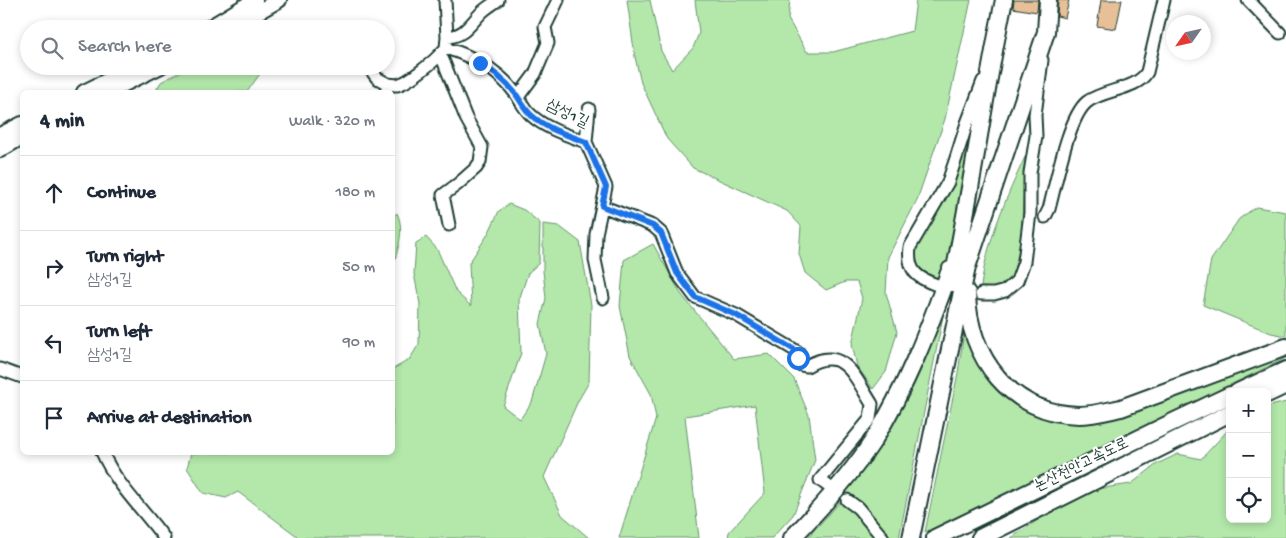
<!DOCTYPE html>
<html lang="en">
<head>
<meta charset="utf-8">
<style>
	:root { --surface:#fff; --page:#f2f2f3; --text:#1f2937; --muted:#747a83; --line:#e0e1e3 }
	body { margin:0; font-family:"Gochi Hand","Poor Story",sans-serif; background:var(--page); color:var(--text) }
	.controls { position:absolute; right:15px; bottom:15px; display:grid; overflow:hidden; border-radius:8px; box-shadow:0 2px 8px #0003 }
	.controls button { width:45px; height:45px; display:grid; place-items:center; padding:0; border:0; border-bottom:1px solid var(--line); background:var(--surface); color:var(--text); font:25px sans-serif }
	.compass { position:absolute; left:1166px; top:15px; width:45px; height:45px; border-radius:50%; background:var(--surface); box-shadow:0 2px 8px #0003; rotate:236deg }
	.stop { position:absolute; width:15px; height:15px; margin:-11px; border:4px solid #1a73e8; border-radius:50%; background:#fff }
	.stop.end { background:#1a73e8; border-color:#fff; box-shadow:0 1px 5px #0008 }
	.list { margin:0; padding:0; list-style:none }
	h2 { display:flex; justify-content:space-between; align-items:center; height:65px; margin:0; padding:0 20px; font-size:21px }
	h2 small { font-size:16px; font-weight:400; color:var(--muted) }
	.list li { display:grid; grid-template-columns:32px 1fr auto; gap:15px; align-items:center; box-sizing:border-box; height:75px; padding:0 20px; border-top:1px solid var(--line) }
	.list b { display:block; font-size:19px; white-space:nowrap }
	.list p { margin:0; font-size:16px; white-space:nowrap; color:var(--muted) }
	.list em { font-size:16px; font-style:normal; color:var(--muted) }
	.icon { flex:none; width:28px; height:28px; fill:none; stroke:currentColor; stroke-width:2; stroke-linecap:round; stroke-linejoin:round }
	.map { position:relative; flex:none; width:1286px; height:538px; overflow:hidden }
	.search { position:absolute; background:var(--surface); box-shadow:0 2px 8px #0003; left:20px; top:20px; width:375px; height:55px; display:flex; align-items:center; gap:12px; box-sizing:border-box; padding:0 18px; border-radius:28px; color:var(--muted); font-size:19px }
	.panel { position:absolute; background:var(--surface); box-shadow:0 2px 8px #0003; left:20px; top:90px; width:375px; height:365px; border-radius:8px }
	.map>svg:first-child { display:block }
	.green { fill:#b3e8aa; stroke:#69926f }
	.building { fill:#e7c098; stroke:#1f3d34 }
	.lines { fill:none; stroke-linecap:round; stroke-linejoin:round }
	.minor-casing { stroke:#1f3d34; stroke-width:15 }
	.major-casing { stroke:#1f3d34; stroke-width:18 }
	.highway-casing { stroke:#1f3d34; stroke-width:20 }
	.minor { stroke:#fff; stroke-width:11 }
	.major { stroke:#fff; stroke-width:14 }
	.highway { stroke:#fff; stroke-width:16 }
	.route { stroke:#1a73e8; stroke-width:6 }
	.labels { text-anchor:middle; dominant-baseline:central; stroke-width:4; stroke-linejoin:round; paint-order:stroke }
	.street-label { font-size:16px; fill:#1f3d34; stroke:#fff }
</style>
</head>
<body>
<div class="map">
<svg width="1286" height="538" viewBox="0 0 1286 538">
	<rect width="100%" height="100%" fill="#fff"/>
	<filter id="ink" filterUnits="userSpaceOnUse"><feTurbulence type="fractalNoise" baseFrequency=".02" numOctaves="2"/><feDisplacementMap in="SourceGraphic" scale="10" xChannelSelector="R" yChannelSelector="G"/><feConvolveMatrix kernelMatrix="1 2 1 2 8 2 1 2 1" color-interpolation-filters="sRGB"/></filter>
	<g filter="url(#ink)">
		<path class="green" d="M627,0H650L661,51L672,70L693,48L699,33L695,0H790L788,19L807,52H833L912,31L916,0H971L945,119L917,200L888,257L886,293L897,332L886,372L873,389L857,366L852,345L862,298L857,282H845L826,290L805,273L799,254L801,226L787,211L693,168L667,139L641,83L635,57Z
			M191,66H263L262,71L247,92H155L161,82Z
			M970,132L969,155L948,261L940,280L924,273L917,266L915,248L943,202L952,184Z
			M1025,157L1021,242L1012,277L1007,283L999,288L981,287C986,243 1007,196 1025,157Z
			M509,204L524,210L540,223L539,263L528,273L519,300L521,353L503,406L520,419L532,402L546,354L540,324L546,298L543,271V224L559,226L580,242L591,305L589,382L578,401L544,477L562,515L589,538H295L297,536L238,492L226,498L203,493L187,468L191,453L392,452L393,369L409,360L419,344L420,304L414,274L416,243L426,237L437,249L456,292L471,306L469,263L488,234L499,211Z
			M1256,207L1286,212V336L1271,333L1203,305L1211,260L1239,219Z
			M397,213C405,230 398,249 393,266V217Z
			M653,244L681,294L734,359L769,354L794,379L809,415L815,460L793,515L772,538H728L729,532L765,493L755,405L685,416L699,538H619L656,418L651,394L630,356L620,306L624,260Z
			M943,316L899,538H887L856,500L845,492L885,437L927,355Z
			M966,319L984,369L1073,420L1286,352V358L925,532L958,373Z
			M1286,402V538H1011L1041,518L1097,489L1131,484L1157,464L1178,454L1201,459L1230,428V519H1267V407Z
			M842,500L855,509L879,538H807Z"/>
		<path class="building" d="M1014,0H1038L1037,12L1013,8Z
			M1058,0H1069L1065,18L1057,16Z
			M1101,0H1122L1116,29L1097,26Z"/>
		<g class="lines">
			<defs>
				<path id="minor" d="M445,0L447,37L446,48C472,56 499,71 516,94C521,101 524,109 531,115C546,129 568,135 586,142L606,187L596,234L595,260L603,298
					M1248,0L1280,33
					M249,16L265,29
					M447,37C465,36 470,24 482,12C486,8 493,4 498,0
					M440,55L443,60L466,118L482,147L480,162L476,168L458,184L443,195L449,225
					M368,66L377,78L388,84
					M386,92L388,84C391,84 394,85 397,85C408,83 436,60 443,51
					M518,97L535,74L548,43L545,27L558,0
					M586,142L589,109
					M602,206L653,226L661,233L677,273L695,297L736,315L798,352L801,365L807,366C844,344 855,378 872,404L870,419L820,480L828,486
					M1045,217L1049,209C1056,184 1068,117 1087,102C1104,89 1137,90 1147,72L1164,0
					M937,285C917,278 907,271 910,247L948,182L956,158L967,123L983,81
					M981,294H994L1005,291L1017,281L1024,262L1030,213V173L1036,136L1035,115L1042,60
					M0,369L22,377
					M102,452C117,486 143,509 164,538
					M847,500L858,508L883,538"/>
				<path id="major" d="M207,29L255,0
					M228,29L279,0
					M84,92L137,66
					M108,92L161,66
					M0,135L22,124
					M0,150L22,137"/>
				<path id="highway" d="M952,283C972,189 984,94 1004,0
					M967,293C968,357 1011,414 1079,415C1093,415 1107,411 1121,408L1286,347
					M1238,392L1286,370
					M1267,394L1286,385
					M792,538C821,508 850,476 873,441C906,387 929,329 950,270
					M911,538L967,267L1046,32L1048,0
					M935,538L1173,422L1230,395
					M980,538L1230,413"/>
			</defs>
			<use href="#minor" class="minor-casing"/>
			<use href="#major" class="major-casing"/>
			<use href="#highway" class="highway-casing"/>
			<use href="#minor" class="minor"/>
			<use href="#major" class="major"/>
			<use href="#highway" class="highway"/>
		</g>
	</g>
	<g class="lines" filter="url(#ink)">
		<path class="route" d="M480,63C493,72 506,81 515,93C521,101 524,108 531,115C546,129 568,135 586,142L606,187L602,206L653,226L661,233L677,273L695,297L736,315L798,352V358"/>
	</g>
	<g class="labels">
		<g class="street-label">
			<text transform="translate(567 115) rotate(26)">삼성1길</text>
			<text transform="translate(1082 466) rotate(-26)">논산천안고속도로</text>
		</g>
	</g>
</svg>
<div class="controls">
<button>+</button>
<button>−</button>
<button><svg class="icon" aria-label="locate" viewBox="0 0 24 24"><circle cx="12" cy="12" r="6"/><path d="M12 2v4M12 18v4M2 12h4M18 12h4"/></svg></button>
</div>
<svg class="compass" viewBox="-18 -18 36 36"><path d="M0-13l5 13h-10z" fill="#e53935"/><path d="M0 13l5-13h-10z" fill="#747a83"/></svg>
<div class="stop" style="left:798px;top:358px"></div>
<div class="stop end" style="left:480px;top:63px"></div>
<div class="search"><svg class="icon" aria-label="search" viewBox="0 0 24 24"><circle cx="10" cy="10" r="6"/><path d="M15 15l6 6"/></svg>Search here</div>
<section class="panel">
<h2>4 min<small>Walk · 320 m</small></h2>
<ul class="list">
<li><svg class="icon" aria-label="ahead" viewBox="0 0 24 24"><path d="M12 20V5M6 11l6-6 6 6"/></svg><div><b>Continue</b></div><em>180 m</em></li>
<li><svg class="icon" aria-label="right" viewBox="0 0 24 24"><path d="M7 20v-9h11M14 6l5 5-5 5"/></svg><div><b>Turn right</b><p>삼성1길</p></div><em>50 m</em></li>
<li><svg class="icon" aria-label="left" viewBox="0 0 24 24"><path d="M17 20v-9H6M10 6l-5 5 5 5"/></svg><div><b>Turn left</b><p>삼성1길</p></div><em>90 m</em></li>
<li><svg class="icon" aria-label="arrive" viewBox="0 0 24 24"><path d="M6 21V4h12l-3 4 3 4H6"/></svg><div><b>Arrive at destination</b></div></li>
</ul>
</section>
</div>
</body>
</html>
